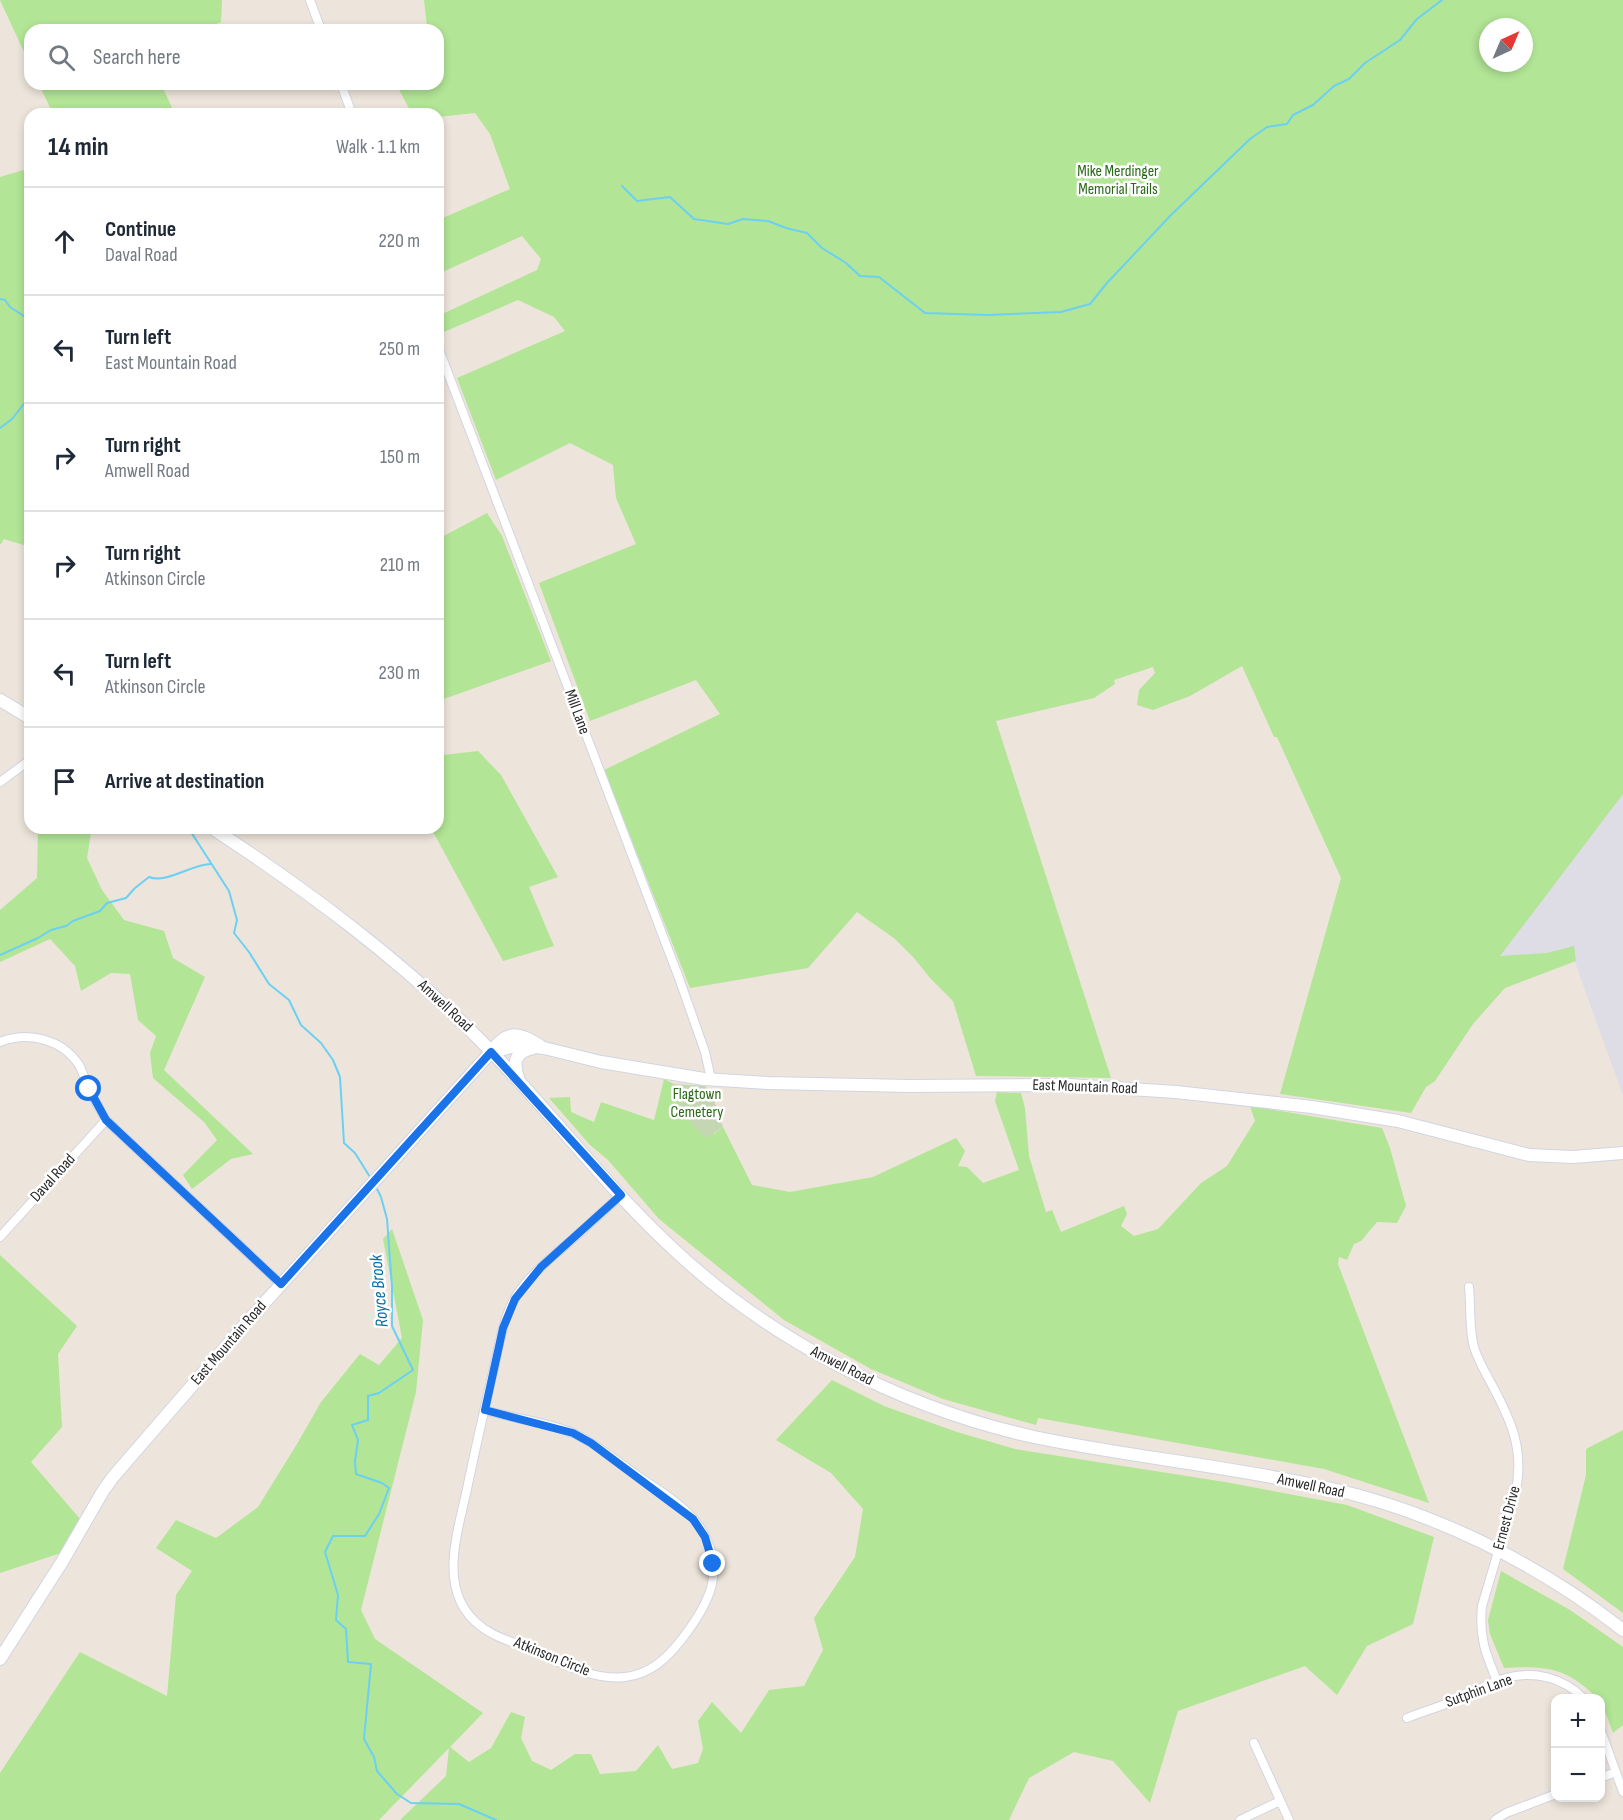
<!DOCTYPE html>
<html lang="en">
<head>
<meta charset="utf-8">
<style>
	:root { --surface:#fff; --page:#f6f6f7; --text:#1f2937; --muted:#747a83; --line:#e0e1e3 }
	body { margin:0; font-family:"Sofia Sans Condensed",sans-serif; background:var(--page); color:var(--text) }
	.controls { position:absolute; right:18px; bottom:18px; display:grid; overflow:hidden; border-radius:12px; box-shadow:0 3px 9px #0003 }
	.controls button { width:54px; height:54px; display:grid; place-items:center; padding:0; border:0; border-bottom:2px solid var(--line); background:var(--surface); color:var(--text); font:30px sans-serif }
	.compass { position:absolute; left:1479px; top:18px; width:54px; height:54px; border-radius:50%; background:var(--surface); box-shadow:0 3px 9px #0003; rotate:44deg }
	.stop { position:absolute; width:18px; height:18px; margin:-14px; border:4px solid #1a73e8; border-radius:50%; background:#fff }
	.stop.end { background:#1a73e8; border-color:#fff; box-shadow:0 2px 6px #0008 }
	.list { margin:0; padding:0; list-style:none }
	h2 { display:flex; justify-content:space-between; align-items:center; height:78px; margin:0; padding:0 24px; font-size:26px }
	h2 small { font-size:20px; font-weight:400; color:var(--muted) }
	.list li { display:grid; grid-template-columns:39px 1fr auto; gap:18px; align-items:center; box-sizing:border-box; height:108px; padding:0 24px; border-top:2px solid var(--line) }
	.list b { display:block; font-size:22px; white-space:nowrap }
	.list p { margin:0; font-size:20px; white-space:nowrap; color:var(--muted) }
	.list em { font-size:20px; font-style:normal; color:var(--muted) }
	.icon { flex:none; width:33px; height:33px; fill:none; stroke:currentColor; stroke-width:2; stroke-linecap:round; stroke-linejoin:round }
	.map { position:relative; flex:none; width:1623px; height:1820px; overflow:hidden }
	.search { position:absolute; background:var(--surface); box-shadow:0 3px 9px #0003; left:24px; top:24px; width:420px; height:66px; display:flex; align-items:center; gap:15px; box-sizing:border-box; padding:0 21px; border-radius:18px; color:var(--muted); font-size:22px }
	.panel { position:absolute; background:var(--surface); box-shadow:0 3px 9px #0003; left:24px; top:108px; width:420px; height:726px; border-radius:18px }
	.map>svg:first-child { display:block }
	.industrial { fill:#dedce5 }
	.green { fill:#b2e596; fill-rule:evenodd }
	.cemetery { fill:#c5d7b2 }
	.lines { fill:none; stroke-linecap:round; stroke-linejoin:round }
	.stream { stroke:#6bd0f2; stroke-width:2 }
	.street-casing { stroke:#d1d4e3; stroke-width:10 }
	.secondary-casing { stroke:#d1d4e3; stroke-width:14 }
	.street { stroke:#fff; stroke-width:8 }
	.secondary { stroke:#fff; stroke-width:12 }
	.route { stroke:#1a73e8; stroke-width:8 }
	.labels { text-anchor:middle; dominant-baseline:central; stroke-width:5; stroke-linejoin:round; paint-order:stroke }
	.park-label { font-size:16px; fill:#2a6918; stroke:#fff }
	.street-label { font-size:16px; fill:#2a2a2a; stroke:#fff }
	.water-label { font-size:18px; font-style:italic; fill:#096e9f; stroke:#fff }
</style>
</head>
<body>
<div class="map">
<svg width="1623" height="1820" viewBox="0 0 1623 1820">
	<rect width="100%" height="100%" fill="#ede5db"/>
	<path class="industrial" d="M1623,793V1096L1571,951L1495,959Z"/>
	<path class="green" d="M0,0H222L221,22L202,30H30V65Z
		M424,0H1623V794L1500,956L1547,953L1574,946L1576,961L1505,988L1473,1024L1435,1081L1426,1087L1411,1113L1280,1094L1341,878L1277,737H1274L1242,666L1190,696L1153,710L1137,705L1139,690L1155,673L1153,667L1114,680L1115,684L1094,698L996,721L1111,1078L976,1076L953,1001L930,978L914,958L895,939L857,912L808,968L690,988L604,770L720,714L696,680L590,721L539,583L636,544L616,498L613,465L570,443L496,480L457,378L565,331L554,317L518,300L444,332L438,316L537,270L541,259L522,236L438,274V220L510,189L490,134L475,113L438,117V114H412L396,84H438V30H423L427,27ZM1488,27H1524V63H1488Z
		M39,84H161L175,114H53Z
		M30,168V547L4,539L0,545V177Z
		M487,513L502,536L551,661L438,701V539Z
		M438,742L443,755L478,751L501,775L558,877L529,887L554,946L503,961L431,828H438Z
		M38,828H78L91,833L87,858L102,890L124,920L164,931L173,958L205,977L164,1070L253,1154L231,1159L192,1189L183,1175L217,1140L204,1122L153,1078L150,1053L156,1036L138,1020L130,974L111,973L81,991L75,966L50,939L0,962V910L37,878Z
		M664,1079L674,1084V1092L714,1134L723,1127L752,1185L790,1192L873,1177L956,1138L965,1151L958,1166L967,1167L983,1183L1019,1170L995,1101L997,1092L1021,1093L1025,1108L1029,1156L1046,1212L1052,1210L1061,1232L1124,1206L1127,1214L1121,1226L1134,1236L1158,1229L1201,1183L1227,1166L1255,1121L1250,1106L1382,1128L1390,1148L1406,1206L1397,1223L1377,1222L1361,1241L1354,1244L1347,1260L1339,1257L1338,1264L1429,1503L1324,1469L1038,1418L1036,1425L943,1399L871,1369L784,1320L659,1219L608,1160L590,1145L549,1098L570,1097L571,1112L594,1122L601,1102L654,1120Z
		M392,1229L423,1320L416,1392L361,1610L375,1639L483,1713L450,1747L469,1762L491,1748L511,1712L525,1717L521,1738L532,1761L551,1770L575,1754H591L600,1774L636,1771L658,1745L672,1769L698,1763L703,1749L698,1721L712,1702L741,1733L769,1690L804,1686L823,1650L814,1618L855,1557L863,1509L831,1473L776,1440L832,1380L884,1406L957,1432L1015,1449L1225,1482L1347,1505L1434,1537L1413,1624L1367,1646L1337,1695L1305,1666L1178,1711L1150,1803L1113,1761L1074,1752L1029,1778L1009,1820H400L446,1776L449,1748L379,1820H0V1773L80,1652L167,1696L176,1595L192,1571L156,1548L176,1520L216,1538L258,1507L297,1444L321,1402L360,1354L379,1365L402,1338L383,1239Z
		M0,1255L77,1326L58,1354L62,1427L31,1462L81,1520L64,1552L0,1573Z
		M1623,1430V1613L1563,1569L1586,1475V1449Z
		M1501,1571L1570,1610L1623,1647V1725L1613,1733L1600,1698H1597C1566,1667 1546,1666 1504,1668L1490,1634L1488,1620Z"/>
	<path class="cemetery" d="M674,1084L705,1086L712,1094L723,1127L707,1138C689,1125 676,1106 674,1084Z"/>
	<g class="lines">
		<path class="stream" d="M622,186L637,201L670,197L694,219L728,224L743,219L768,221L786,228L807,233L822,248L846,263L860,276L879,277L925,313L988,315L1061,312L1090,304L1107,283L1171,215L1250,139L1267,127L1287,124L1293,115L1313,105L1334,86L1349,79L1365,63L1400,40L1417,19L1442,0
			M0,299L5,300L10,307L30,320
			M0,428L12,419L27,400L30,399
			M192,828L191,832L229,891L237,920L234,933L249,952L269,984L289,1000L301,1025L321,1043L333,1060L340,1077L344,1143L355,1153L370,1177
			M0,955L38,938L51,930L66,926L73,921L100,911L107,903L126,898L135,888L149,877C166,884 192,864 211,864
			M377,1189L381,1197L387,1219L392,1287V1326L413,1370L379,1393L368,1396V1420L352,1425L358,1440L355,1461L356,1474L382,1483L389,1488L379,1514L365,1536H333L325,1552L338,1595L336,1620L346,1629L348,1662L371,1664L364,1739L374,1757L377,1771L397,1794L411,1803L459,1804L496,1820"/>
		<defs>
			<path id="street" d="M310,0L321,30
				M341,84L352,114
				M438,347L679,978L705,1052L711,1079
				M0,782L30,760
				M0,1042C28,1031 62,1039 79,1065C83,1072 85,1080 88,1087C93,1098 100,1109 106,1120L281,1284
				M0,1237L106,1120
				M1469,1287C1471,1307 1469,1329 1474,1347C1478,1361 1486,1373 1492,1385C1512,1422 1525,1451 1515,1495L1482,1606C1479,1637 1485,1652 1497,1681
				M485,1410C511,1418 551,1423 575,1434C596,1444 615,1460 634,1473C656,1489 686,1505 701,1529C727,1571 709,1604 682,1639C667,1658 651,1674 625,1677C591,1681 556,1660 527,1648C515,1643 502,1639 491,1633C434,1601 456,1539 467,1489C475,1450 484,1411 493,1372C499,1347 502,1321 515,1298C528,1276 549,1260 568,1243C586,1228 603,1211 621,1195
				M1407,1718C1421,1712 1436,1708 1451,1702C1469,1695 1487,1683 1506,1678C1534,1670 1564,1678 1583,1698
				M1600,1728L1623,1792
				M1254,1743L1289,1820
				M1600,1778L1616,1772
				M1240,1820L1280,1801
				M1495,1820L1506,1813L1556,1794"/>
			<path id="secondary" d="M0,700L30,718
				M212,828C308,891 400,959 481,1041C546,1106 601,1181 668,1244C718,1292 777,1333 838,1365C899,1397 966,1422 1034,1437C1130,1457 1228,1466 1323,1487C1431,1510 1536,1562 1623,1630
				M491,1052L519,1045L544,1048L601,1062L704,1079L768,1083L909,1086L1069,1085L1176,1092L1312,1107L1398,1121L1529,1155L1573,1157L1623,1153
				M519,1081C513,1063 513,1053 533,1048
				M0,1659L62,1562L103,1491L113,1477L248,1321L491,1052C508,1028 520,1033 542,1047"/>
		</defs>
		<use href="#street" class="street-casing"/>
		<use href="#secondary" class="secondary-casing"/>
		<use href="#street" class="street"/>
		<use href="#secondary" class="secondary"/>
	</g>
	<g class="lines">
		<path class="route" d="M89,1089L106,1120L281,1284L491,1052L621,1195L541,1267L515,1299L503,1328L485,1410L573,1433L591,1443L693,1519L705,1537L713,1564"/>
	</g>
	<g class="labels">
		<g class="park-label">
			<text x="1118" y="171">Mike Merdinger<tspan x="1118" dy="18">Memorial Trails</tspan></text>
			<text x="697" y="1094">Flagtown<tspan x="697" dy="18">Cemetery</tspan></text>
		</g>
		<g class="street-label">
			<text transform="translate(577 712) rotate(70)">Mill Lane</text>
			<text transform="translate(445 1006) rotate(43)">Amwell Road</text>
			<text transform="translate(1085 1087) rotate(2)">East Mountain Road</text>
			<text transform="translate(53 1178) rotate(-48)">Daval Road</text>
			<text transform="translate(229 1343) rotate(-49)">East Mountain Road</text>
			<text transform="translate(842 1366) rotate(27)">Amwell Road</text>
			<text transform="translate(1311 1486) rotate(12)">Amwell Road</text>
			<text transform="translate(1507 1518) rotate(-75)">Ernest Drive</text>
			<text transform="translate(552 1657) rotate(22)">Atkinson Circle</text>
			<text transform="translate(1479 1691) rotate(-20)">Sutphin Lane</text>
		</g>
		<g class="water-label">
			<text transform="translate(379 1291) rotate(-95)">Royce Brook</text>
		</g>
	</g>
</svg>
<div class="controls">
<button>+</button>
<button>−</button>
</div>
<svg class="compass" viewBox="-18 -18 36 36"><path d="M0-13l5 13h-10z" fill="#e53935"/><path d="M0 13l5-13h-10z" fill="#747a83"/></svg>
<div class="stop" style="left:89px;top:1089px"></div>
<div class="stop end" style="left:713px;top:1564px"></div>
<div class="search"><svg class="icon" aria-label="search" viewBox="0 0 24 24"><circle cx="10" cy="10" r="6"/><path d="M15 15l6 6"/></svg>Search here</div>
<section class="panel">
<h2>14 min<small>Walk · 1.1 km</small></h2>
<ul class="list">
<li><svg class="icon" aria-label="ahead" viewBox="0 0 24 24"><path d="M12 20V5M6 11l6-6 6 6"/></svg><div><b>Continue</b><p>Daval Road</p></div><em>220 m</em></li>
<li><svg class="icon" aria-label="left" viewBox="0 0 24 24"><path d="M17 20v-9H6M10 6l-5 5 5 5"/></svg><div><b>Turn left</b><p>East Mountain Road</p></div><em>250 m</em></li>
<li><svg class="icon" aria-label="right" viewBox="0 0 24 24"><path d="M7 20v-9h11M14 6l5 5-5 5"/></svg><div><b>Turn right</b><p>Amwell Road</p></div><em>150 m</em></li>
<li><svg class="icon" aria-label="right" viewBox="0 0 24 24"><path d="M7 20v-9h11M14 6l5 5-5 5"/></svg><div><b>Turn right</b><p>Atkinson Circle</p></div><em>210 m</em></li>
<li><svg class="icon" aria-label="left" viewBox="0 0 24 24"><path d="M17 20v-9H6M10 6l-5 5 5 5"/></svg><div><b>Turn left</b><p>Atkinson Circle</p></div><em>230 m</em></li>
<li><svg class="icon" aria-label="arrive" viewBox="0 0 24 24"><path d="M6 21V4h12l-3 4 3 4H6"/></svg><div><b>Arrive at destination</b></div></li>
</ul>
</section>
</div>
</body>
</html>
